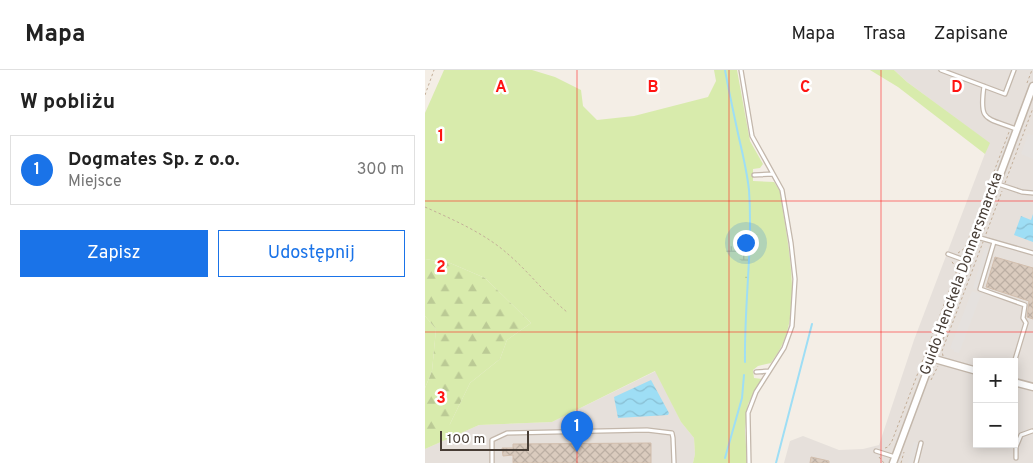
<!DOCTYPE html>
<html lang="pl">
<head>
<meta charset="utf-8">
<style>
	:root { --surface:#fff; --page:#f2f2f2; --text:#222; --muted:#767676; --line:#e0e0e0; --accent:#1a73e8 }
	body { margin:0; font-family:Overpass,sans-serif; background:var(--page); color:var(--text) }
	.controls { position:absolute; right:15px; bottom:15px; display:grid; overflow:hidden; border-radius:0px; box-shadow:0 2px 12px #0003 }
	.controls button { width:45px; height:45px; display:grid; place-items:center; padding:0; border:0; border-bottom:1px solid var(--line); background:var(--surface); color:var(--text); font:25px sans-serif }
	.scale { position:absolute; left:15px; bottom:12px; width:89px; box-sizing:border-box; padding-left:5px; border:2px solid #473d35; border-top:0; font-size:14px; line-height:18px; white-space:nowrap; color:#473d35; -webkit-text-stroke:4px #fff; paint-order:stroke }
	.you { position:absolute; left:320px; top:172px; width:18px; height:18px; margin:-12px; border:4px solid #fff; border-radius:50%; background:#1a73e8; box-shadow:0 0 0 8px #1a73e833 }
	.badge { display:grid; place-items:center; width:32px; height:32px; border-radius:50%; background:var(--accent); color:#fff; font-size:16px; font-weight:700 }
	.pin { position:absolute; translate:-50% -41px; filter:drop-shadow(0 1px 2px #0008) }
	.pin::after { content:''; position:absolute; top:26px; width:18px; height:15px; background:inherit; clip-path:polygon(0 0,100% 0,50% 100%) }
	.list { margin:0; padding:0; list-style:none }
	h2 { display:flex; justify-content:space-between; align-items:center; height:65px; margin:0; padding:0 20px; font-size:21px }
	h2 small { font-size:16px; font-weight:400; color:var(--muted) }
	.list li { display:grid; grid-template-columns:32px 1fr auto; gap:15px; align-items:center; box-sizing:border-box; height:70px; margin:0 10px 10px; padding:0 10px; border:1px solid var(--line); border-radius:0px }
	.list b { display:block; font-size:19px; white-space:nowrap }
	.list p { margin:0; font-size:16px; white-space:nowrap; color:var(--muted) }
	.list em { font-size:16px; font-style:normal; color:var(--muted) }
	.actions { display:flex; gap:10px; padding:15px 20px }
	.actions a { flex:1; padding:11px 0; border:1px solid var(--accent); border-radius:0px; text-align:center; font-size:18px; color:var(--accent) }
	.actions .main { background:var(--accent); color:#fff }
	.map { position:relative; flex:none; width:608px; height:393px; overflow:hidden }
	header { display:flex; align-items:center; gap:30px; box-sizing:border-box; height:70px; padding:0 25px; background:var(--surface); border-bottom:1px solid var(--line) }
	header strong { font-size:24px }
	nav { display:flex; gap:28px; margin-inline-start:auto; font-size:18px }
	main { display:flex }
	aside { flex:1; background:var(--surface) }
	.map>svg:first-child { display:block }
	.industrial { fill:#e6e0db; fill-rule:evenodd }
	.grass { fill:#d8ebac }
	.forest { fill:url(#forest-firs) }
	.wetland { fill:url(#wetland-marsh) }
	.parking { fill:#e5e1de }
	.water { fill:url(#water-waves) }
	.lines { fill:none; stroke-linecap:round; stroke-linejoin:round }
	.stream { stroke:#9edef5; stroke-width:2 }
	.building { fill:url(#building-cross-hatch); stroke:#d2bead }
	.lane-casing { stroke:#c3b7ab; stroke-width:5.5 }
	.street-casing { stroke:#c3b7ab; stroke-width:9 }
	.path { stroke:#c3ae98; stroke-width:1; stroke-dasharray:2.5 2.5; stroke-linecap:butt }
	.lane { stroke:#fff; stroke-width:3 }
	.street { stroke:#fff; stroke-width:6 }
	.grid { fill:none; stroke:#ff1412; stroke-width:1; stroke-opacity:0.55 }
	.labels { text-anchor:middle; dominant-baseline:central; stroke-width:5; stroke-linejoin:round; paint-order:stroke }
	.street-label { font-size:15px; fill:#473d35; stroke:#fff }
	.grid-label { font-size:16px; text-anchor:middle; font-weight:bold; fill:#ff1412; stroke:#fff; stroke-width:5; stroke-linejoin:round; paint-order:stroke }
</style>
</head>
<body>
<header>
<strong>Mapa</strong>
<nav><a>Mapa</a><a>Trasa</a><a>Zapisane</a></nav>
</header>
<main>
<aside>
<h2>W pobliżu<small></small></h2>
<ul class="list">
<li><span class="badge">1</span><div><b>Dogmates Sp. z o.o.</b><p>Miejsce</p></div><em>300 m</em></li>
</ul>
<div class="actions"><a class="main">Zapisz</a><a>Udostępnij</a></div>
</aside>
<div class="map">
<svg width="608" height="393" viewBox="0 0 608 393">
	<defs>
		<pattern id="forest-firs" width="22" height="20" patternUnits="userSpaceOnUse" patternTransform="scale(1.25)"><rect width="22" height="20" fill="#d8ebac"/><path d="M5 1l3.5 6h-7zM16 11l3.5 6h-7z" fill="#bbca95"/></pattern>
		<pattern id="wetland-marsh" width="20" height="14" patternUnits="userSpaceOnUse" patternTransform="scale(1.25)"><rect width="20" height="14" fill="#d8ebac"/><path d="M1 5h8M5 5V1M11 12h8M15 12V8" fill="none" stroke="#bbca95"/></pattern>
		<pattern id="water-waves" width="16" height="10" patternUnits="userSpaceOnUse" patternTransform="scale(1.25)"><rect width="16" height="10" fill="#9edef5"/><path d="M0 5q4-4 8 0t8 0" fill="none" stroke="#89bfd3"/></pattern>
		<pattern id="building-cross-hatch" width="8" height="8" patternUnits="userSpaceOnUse" patternTransform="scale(1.25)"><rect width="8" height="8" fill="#dacbbe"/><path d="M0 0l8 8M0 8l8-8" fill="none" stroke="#bcafa4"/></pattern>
	</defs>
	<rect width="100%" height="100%" fill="#f4eee6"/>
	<path class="industrial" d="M469,0H608V393H359L365,371L378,366L414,380L438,379L454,375L489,270L564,73L482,12ZM552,292H589V374H552Z
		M231,301L256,352L269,368L270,384L268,393H0V379L54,355L127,352Z"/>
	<path class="grass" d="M19,0H107L130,7L156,20L158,36L172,50L209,46L283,27L291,11L289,0H312L325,71L338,94L335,98L328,99V111L349,112L355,121C361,166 377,230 358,273C355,280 350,287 346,293L333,296L328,300L329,308L337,309L323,334L320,360L322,393H268L270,384L269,368L256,352L230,301L127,352L54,355L0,379V363L25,354L45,313L75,289L82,270L106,253L60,208L25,193L0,189V43Z
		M445,0H469L482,12L565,73L560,84L473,17Z
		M0,246L11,259L7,301L0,318Z"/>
	<path class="forest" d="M0,189L25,193L60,208L106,253L82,270L75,289L45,313L25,354L12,367L0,363V318L7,301L11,259L0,246Z"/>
	<path class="wetland" d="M329,164L335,165C334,171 332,172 329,177C324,187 327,200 323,211L320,209C323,189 315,189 299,183V178L317,172L324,165Z"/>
	<path class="parking" d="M603,64L608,65V89L596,84Z
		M582,71L583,72L547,170L546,166Z
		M560,177L564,179L553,220L548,218Z
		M531,212L508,273V267L528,214Z
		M547,221L559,225L555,227L534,283L529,282V280L525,278Z
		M489,372L494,373L488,393H483Z"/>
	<path class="water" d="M608,144V172L589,165L596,146L606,150Z
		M226,310L244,343L243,345L193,348L189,327Z"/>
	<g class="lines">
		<path class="stream" d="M300,0C304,22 309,45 314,68C318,85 322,102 324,120C328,178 319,235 320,292
			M300,388L317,328L319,305
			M351,393L387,254"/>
	</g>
	<path class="building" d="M570,187L608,198V249L602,247L604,231L561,217Z
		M226,373V393H88V385L78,386L77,378H88V374Z
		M386,387L404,391V393H385Z"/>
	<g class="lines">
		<defs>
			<path id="lane" d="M316,0L327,66L357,120L366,173L370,209L367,256L359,278L331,322L323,343L324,393
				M516,0L580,24L589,0
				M559,16C554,52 560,47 591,59
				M329,105L348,104
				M573,114L597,122L608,123
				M552,167L608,183
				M569,172L555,219L600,235L598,248L601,253L589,293
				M523,184L542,191
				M331,302L344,301
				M451,381L470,387
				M591,388V377L596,365L607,361
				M67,393V370L82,363L222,360L247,363L248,368L249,393
				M491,393L496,373"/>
			<path id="street" d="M506,288L552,301
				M589,312L608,317
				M468,393L608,16"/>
		</defs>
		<use href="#lane" class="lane-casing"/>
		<use href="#street" class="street-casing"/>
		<path class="path" d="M602,13L607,0
			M0,25L9,0
			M580,113L608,38
			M0,137C29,150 61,164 84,185C105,203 121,225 142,242
			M561,164L577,121
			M533,183L540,178L584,62
			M518,286L517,281L558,172
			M506,310L513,296
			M460,378L463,377L467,371L531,203V198L526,190
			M454,387L459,393
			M476,393L479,382"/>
		<use href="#lane" class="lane"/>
		<use href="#street" class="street"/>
	</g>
	<path class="grid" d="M152,0V393M304,0V393M456,0V393M0,131H608M0,262H608"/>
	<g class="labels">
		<g class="street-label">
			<text transform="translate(537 204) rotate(-70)">Guido Henckela Donnersmarcka</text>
		</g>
	</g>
	<g class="grid-label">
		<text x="76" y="22">A</text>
		<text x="228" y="22">B</text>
		<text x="380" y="22">C</text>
		<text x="532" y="22">D</text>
		<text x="16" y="71">1</text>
		<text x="16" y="202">2</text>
		<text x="16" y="333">3</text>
	</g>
</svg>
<div class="controls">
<button>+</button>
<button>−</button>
</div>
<div class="scale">100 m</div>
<div class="you"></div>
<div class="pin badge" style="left:152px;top:382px">1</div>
</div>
</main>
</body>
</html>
